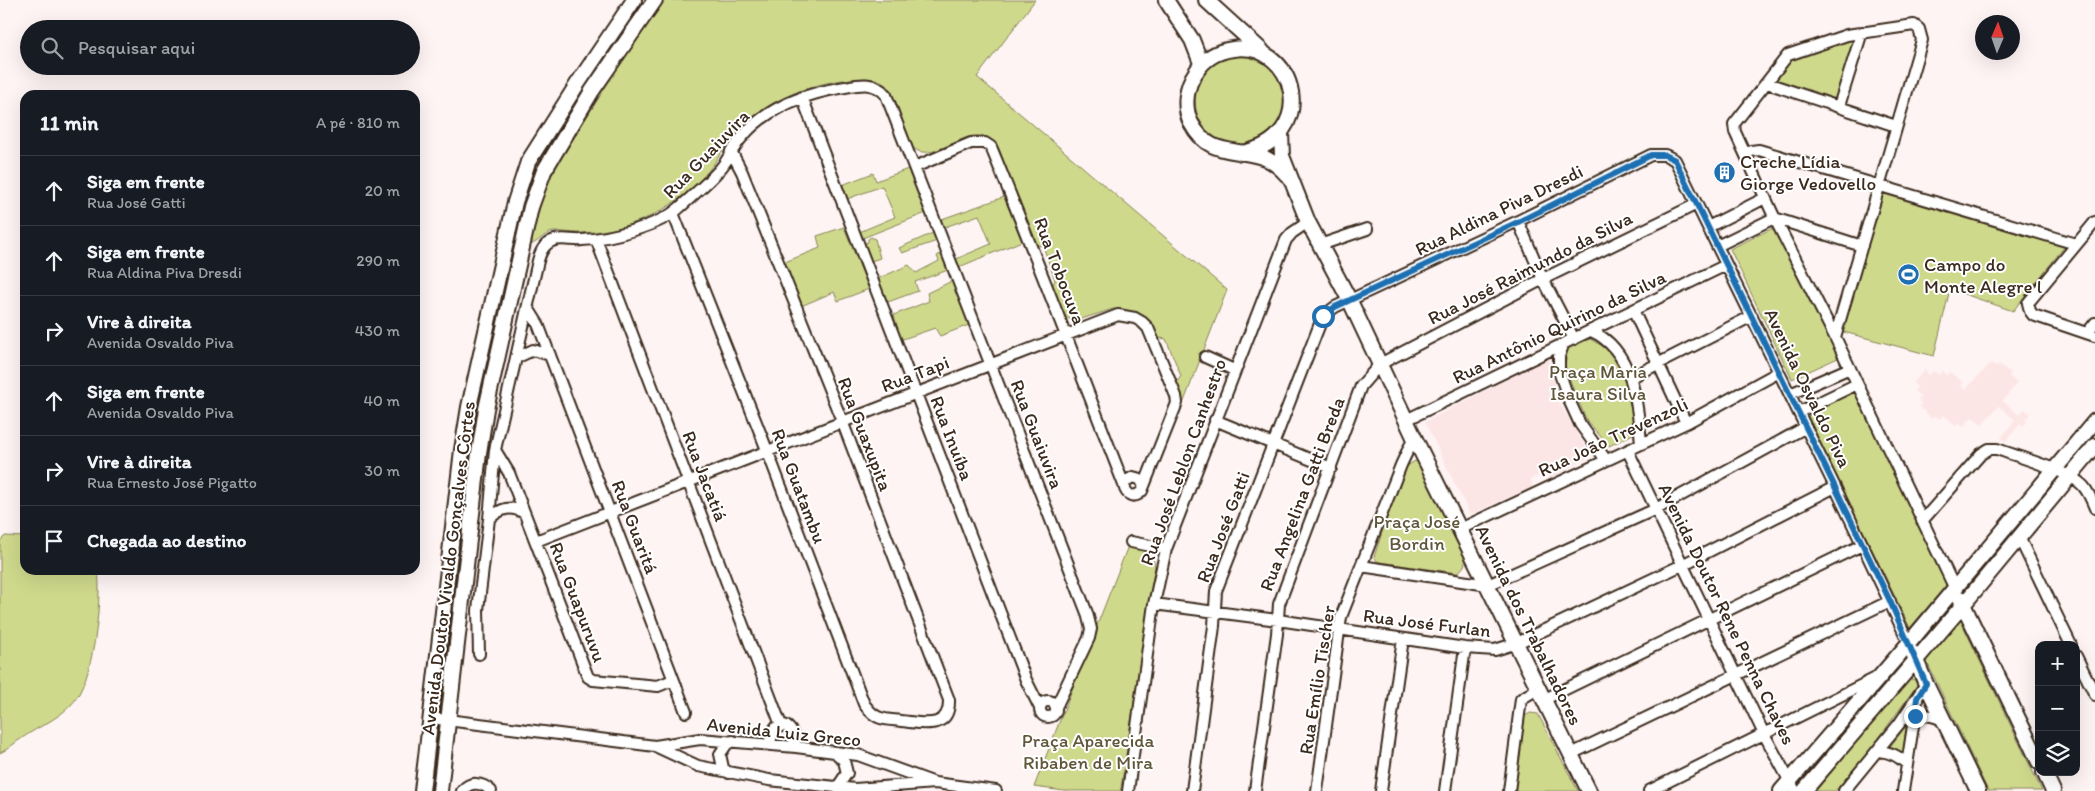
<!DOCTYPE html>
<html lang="pt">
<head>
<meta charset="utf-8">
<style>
	:root { --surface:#171b24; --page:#20242c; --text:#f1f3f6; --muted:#9ea1a6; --line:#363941 }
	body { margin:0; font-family:Itim,sans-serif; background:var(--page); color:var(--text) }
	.controls { position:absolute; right:15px; bottom:15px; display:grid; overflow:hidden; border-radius:10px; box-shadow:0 5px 20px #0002 }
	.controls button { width:45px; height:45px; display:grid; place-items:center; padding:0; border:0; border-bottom:1px solid var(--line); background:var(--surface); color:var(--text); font:25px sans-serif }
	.compass { position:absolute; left:1975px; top:15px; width:45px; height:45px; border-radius:50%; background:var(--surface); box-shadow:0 5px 20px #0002; rotate:2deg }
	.stop { position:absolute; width:15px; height:15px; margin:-11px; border:4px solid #1f6fb2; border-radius:50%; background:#fff }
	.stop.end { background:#1f6fb2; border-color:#fff; box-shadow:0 1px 5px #0008 }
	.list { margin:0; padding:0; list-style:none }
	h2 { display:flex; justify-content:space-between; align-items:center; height:65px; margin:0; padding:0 20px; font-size:21px }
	h2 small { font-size:16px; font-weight:400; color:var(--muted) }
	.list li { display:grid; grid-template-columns:32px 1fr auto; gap:15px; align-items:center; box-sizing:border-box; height:70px; padding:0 20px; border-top:1px solid var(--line) }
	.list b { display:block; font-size:19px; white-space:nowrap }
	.list p { margin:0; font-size:16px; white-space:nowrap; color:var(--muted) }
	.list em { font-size:16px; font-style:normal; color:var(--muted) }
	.icon { flex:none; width:28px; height:28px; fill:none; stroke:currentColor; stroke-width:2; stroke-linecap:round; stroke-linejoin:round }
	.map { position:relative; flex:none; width:2095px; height:791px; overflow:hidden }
	.search { position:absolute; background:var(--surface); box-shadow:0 5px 20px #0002; left:20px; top:20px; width:400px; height:55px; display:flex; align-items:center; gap:12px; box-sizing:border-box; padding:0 18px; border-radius:28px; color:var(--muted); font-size:19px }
	.panel { position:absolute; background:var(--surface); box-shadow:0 5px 20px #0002; left:20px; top:90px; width:400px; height:485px; border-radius:15px }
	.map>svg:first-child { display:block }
	.built { fill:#fce6e5 }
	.green { fill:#cfd98c; stroke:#858255 }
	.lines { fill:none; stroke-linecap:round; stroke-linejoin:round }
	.street-casing { stroke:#3b2a1e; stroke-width:14 }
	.secondary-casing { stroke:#3b2a1e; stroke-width:18 }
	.street { stroke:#fff; stroke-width:10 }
	.secondary { stroke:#fff; stroke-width:14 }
	.route { stroke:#1f6fb2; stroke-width:6 }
	.labels { text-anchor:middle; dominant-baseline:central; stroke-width:4; stroke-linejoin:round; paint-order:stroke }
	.street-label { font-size:19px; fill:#3b2a1e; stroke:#fff }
	.poi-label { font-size:19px; fill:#3b2a1e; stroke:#fff; text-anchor:start }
	.park-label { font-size:19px; fill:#60563a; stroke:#fff }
</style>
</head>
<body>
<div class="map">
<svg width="2095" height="791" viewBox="0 0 2095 791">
	<rect width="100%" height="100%" fill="#fef4f3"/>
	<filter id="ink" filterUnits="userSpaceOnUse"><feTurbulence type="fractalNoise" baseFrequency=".02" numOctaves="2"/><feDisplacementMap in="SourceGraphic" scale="10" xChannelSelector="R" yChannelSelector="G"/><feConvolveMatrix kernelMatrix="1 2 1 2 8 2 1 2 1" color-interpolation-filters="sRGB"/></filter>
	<g filter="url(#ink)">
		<path class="built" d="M1549,357L1558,400L1583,443L1593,455L1550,478L1543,474L1531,479L1532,487L1470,515L1425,422Z
			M1991,363L1996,367L1999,364L2011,373L2009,376L2017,383L2003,401L2019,415L2025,409L2030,414L2025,420L2027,422L2023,426L2020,424L2006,441L2001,438L2015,420L1999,406L1982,424L1972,417L1963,427L1959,423L1956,426L1944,415L1940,419L1935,415L1932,419L1920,407L1921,403L1918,400L1921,397L1914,391L1917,387L1913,383L1925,370L1929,375L1933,371L1939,375L1942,371L1946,375L1950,372L1963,382L1961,386L1965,390Z"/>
		<path class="green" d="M664,0H1035L977,77L1227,290L1183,404L1177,382L1181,376L1166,339L1159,338L1151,322L1146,318L1123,309H1113L1075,321C1060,319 1057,298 1052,286L1055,280L1043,246L1036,245L999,149C975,110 935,171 911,146C905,130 898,103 890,89C882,76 864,78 851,79C804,84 760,103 730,140C723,148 719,157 713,165C699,184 682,198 662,210C637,225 608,232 579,233C570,233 561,231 553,232C543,234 539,242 530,245L541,202L554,169L615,72Z
			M1857,37L1837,102L1773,81L1790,59Z
			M1195 100a45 45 0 1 1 90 0a45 45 0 1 1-90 0Z
			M908,169L926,213L860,239L857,233L895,217L882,186L847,199L842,185L873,173L876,181Z
			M1882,191L2065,246L2013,311L1950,289L1934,356L1840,331Z
			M1004,197L1022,241L959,267L956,259L991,244L979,215L942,228L939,220Z
			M844,227L869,289L838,301L834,292L801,306L785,262L820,248L817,236Z
			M1773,228L1840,357L1792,379L1730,249Z
			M933,233L937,241L902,253L899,248Z
			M871,237L875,239L880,258L871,261L863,244L868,242V239Z
			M942,253L948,270L915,282L918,291L885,303L877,279L909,265L916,273L939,261L937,256Z
			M952,281L969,325L940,336L935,328L900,340L894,315L929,301L927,293Z
			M1590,339L1613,352L1632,398L1635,433L1609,446L1587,421L1574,391L1565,366L1568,347Z
			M1855,391L1948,583L1910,628L1808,416Z
			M1415,461L1420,463L1466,558L1464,566L1458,573L1378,562L1374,557L1387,517L1407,466Z
			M5,536L25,537V570H98C102,601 94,684 70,706C56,720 38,727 22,738C14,743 9,749 0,753V541Z
			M1128,546C1140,550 1152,551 1155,565L1121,788L1120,791H1064L1034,787Z
			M1959,617L2042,791H1988L1926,660Z
			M1914,679L1917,685L1871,749L1835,791H1816L1904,682Z
			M1530,713L1538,714L1578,791H1512L1522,718Z
			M1906,726L1903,753L1889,748Z"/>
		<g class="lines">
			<defs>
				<path id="street" d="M1767,83L1896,126
					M802,97L1026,680L1039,706
					M1839,106L1862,32
					M1746,154L1751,151L1759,150L2076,244
					M673,213L767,450L864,704C868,709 871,714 878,717C884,720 894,720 901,721C922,723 950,731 949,700L842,421L742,172L731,151
					M1774,218L1862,246
					M1518,221L1543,279L1574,339
					M2095,222L2028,303L2030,311L2033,315L2095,336
					M1708,227L1765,198
					M596,239L781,725
					M1320,245L1367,229
					M1717,246L1774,218
					M528,308L538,324L686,712
					M1633,310L1686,423
					M1591,331C1633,349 1638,404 1641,444
					M2087,333L2095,323
					M1835,337L1922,40L1919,29L1914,25L1847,35L1788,55L1734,124L1735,132L1777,223L1835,337L1955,589
					M1564,343L1559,356V371L1569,400L1580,424L1606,460
					M1205,357L1234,370
					M516,358L533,350L550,355
					M1630,378L1752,316
					M1790,394L1850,368
					M1799,412L1857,384
					M1215,420L1331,468
					M1406,420L1726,265
					M495,450L509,473L588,677L593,680L658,686L673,680
					M1628,451L1764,734L1795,791
					M1124,485L1126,481L1133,477L1140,479L1144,486
					M489,519C501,508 511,505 524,513
					M1922,521L1981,454L1989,449H1997C2018,457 2071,471 2084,487C2089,493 2092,501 2095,508
					M1460,529L1686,423L1779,372
					M2019,537L2071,645
					M536,541L1118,315L1135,318L1142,322L1148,328L1176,396L1177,403L1142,491C1135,499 1126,496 1124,485C1080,372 1037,259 991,147L985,143H971L915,167
					M1131,542L1166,549
					M1361,566L1488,585L1656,509L1806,427
					M1154,604L1278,620L1465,648L1495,650L1517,643L1682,565L1835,487
					M479,654L478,610L489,519L495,450L537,265C539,256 542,245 552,241C561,237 573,241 582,240C608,239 660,226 679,208C692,196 708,183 720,169C729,159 734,145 744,135C769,106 808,93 845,87C861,84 875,81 886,95L1087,613L1091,629L1089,638L1056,707
					M2076,656L2095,695
					M1545,699L1862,545
					M1040 709a8 8 0 1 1 16 0a8 8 0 1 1-16 0Z
					M431,718L655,746L700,739L796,747L858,755L935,783
					M1909,719C1922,713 1933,715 1945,721
					M769,744L775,728L784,725C793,729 794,738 796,747
					M655,746L698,766L769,780L855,789L935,783L996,791
					M1878,751C1891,752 1898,756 1907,764
					M836,753L844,761L847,773L837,788
					M1571,754L1890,601
					M729,773L723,768L720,754L727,744L733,741
					M462,791C470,781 482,782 491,791
					M1128,791L1154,604L1166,549L1286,240L1292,233L1308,222
					M1192,791L1214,626L1216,591L1323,316L1335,307L1518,221L1651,155H1665L1675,160L1835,487L1909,643
					M1255,791L1277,634L1279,604L1361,386L1380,364L1543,279L1697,204
					M1317,791L1341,617L1401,465L1414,437
					M1381,791L1403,639
					M1445,791L1465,648
					M1509,791L1521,699L1539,688
					M1649,791L1876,678
					M1844,791L1899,724L1926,684
					M1903,791L1917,700"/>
				<path id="secondary" d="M1166,0L1192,40L1201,63
					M1206,0L1262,51
					M1281,133L1282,156L1308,222L1350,301L1414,437L1589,791
					M1241,153C1322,139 1296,39 1233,49C1217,51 1204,59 1196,72C1186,86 1183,107 1191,123C1208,155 1230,148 1259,156C1271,159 1279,166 1287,175
					M1960,598L2039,762
					M1913,653L1926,684L1978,791
					M2044,772L2053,791
					M422,791L462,450L469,407L515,202L528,162L578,83L634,0
					M440,791L479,453L486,409L531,207L544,171L592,91L655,0
					M1781,791L1909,643L2095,421
					M1804,791L1963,605L2095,446"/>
			</defs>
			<use href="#street" class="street-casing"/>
			<use href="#secondary" class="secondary-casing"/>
			<use href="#street" class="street"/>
			<use href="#secondary" class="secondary"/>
		</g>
	</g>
	<g class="lines" filter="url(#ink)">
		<path class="route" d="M1323,316L1335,307L1518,222L1651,155H1665L1675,160L1835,487L1890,601L1926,684L1917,698L1915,716"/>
	</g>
	<defs>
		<symbol id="building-disc" viewBox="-11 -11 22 22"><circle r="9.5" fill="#1f6fb2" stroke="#fff"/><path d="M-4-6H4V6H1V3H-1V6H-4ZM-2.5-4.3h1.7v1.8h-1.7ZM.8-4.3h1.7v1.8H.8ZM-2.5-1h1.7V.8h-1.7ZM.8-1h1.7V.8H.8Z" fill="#fff"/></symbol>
		<symbol id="stadium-disc" viewBox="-11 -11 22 22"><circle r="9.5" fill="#1f6fb2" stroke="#fff"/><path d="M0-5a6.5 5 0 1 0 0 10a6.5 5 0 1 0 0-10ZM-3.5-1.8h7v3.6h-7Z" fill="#fff"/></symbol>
	</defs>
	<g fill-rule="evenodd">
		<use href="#building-disc" x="1712" y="160" width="25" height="25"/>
		<use href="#stadium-disc" x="1896" y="262" width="25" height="25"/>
	</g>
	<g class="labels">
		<g class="street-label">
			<text transform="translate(706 154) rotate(-46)">Rua Guaiuvira</text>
			<text transform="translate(1499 210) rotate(-26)">Rua Aldina Piva Dresdi</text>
			<text transform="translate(1530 268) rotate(-27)">Rua José Raimundo da Silva</text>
			<text transform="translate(1060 271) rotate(69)">Rua Tobocuva</text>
			<text transform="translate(1559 327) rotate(-26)">Rua Antônio Quirino da Silva</text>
			<text transform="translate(915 374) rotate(-21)">Rua Tapi</text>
			<text transform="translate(1808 388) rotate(64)">Avenida Osvaldo Piva</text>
			<text transform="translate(865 434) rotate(69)">Rua Guaxupita</text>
			<text transform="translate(1037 434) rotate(69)">Rua Guaiuvira</text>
			<text transform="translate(1613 437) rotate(-25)">Rua João Trevenzoli</text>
			<text transform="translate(952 438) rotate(69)">Rua Inuíba</text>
			<text transform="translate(1183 462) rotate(-70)">Rua José Leblon Canhestro</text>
			<text transform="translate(705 476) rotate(69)">Rua Jacatiá</text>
			<text transform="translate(799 486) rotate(69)">Rua Guatambu</text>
			<text transform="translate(1302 494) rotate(-69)">Rua Angelina Gatti Breda</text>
			<text transform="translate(635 527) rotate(69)">Rua Guaritá</text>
			<text transform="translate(1223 527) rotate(-69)">Rua José Gatti</text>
			<text transform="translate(448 568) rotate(-83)">Avenida Doutor Vivaldo Gonçalves Côrtes</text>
			<text transform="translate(578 602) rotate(69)">Rua Guapuruvu</text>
			<text transform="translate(1727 614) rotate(64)">Avenida Doutor Rene Penna Chaves</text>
			<text transform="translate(1427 623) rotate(7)">Rua José Furlan</text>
			<text transform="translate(1529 625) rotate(64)">Avenida dos Trabalhadores</text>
			<text transform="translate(1317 680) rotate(-81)">Rua Emílio Tischer</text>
			<text transform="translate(784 732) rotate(6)">Avenida Luiz Greco</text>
		</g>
		<g class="poi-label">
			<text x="1740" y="161">Creche Lídia<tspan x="1740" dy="22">Giorge Vedovello</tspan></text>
			<text x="1924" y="264">Campo do<tspan x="1924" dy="22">Monte Alegre l</tspan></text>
		</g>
		<g class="park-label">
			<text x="1598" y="371">Praça Maria<tspan x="1598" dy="22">Isaura Silva</tspan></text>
			<text x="1417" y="521">Praça José<tspan x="1417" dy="22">Bordin</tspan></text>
			<text x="1088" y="740">Praça Aparecida<tspan x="1088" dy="22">Ribaben de Mira</tspan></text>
		</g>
	</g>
</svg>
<div class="controls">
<button>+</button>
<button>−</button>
<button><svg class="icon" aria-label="layers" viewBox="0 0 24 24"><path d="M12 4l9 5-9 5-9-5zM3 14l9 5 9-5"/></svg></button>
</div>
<svg class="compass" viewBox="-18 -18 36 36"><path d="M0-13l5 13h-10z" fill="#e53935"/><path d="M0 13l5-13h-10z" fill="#9ea1a6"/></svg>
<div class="stop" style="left:1323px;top:316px"></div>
<div class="stop end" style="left:1915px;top:716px"></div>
<div class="search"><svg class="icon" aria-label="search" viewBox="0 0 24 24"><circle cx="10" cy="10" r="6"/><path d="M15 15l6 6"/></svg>Pesquisar aqui</div>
<section class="panel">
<h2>11 min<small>A pé · 810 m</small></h2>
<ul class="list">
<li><svg class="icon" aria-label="ahead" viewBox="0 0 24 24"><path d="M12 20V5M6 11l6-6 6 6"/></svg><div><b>Siga em frente</b><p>Rua José Gatti</p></div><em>20 m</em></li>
<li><svg class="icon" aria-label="ahead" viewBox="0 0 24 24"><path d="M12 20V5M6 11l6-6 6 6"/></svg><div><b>Siga em frente</b><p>Rua Aldina Piva Dresdi</p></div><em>290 m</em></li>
<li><svg class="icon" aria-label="right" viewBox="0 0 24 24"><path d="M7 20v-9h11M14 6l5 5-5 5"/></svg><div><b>Vire à direita</b><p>Avenida Osvaldo Piva</p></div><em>430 m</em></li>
<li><svg class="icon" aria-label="ahead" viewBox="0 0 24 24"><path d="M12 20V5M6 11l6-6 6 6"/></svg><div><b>Siga em frente</b><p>Avenida Osvaldo Piva</p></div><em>40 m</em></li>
<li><svg class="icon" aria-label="right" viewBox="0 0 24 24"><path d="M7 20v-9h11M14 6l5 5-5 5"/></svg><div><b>Vire à direita</b><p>Rua Ernesto José Pigatto</p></div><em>30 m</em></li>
<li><svg class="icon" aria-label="arrive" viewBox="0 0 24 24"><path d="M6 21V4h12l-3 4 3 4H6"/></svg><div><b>Chegada ao destino</b></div></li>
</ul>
</section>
</div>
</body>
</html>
